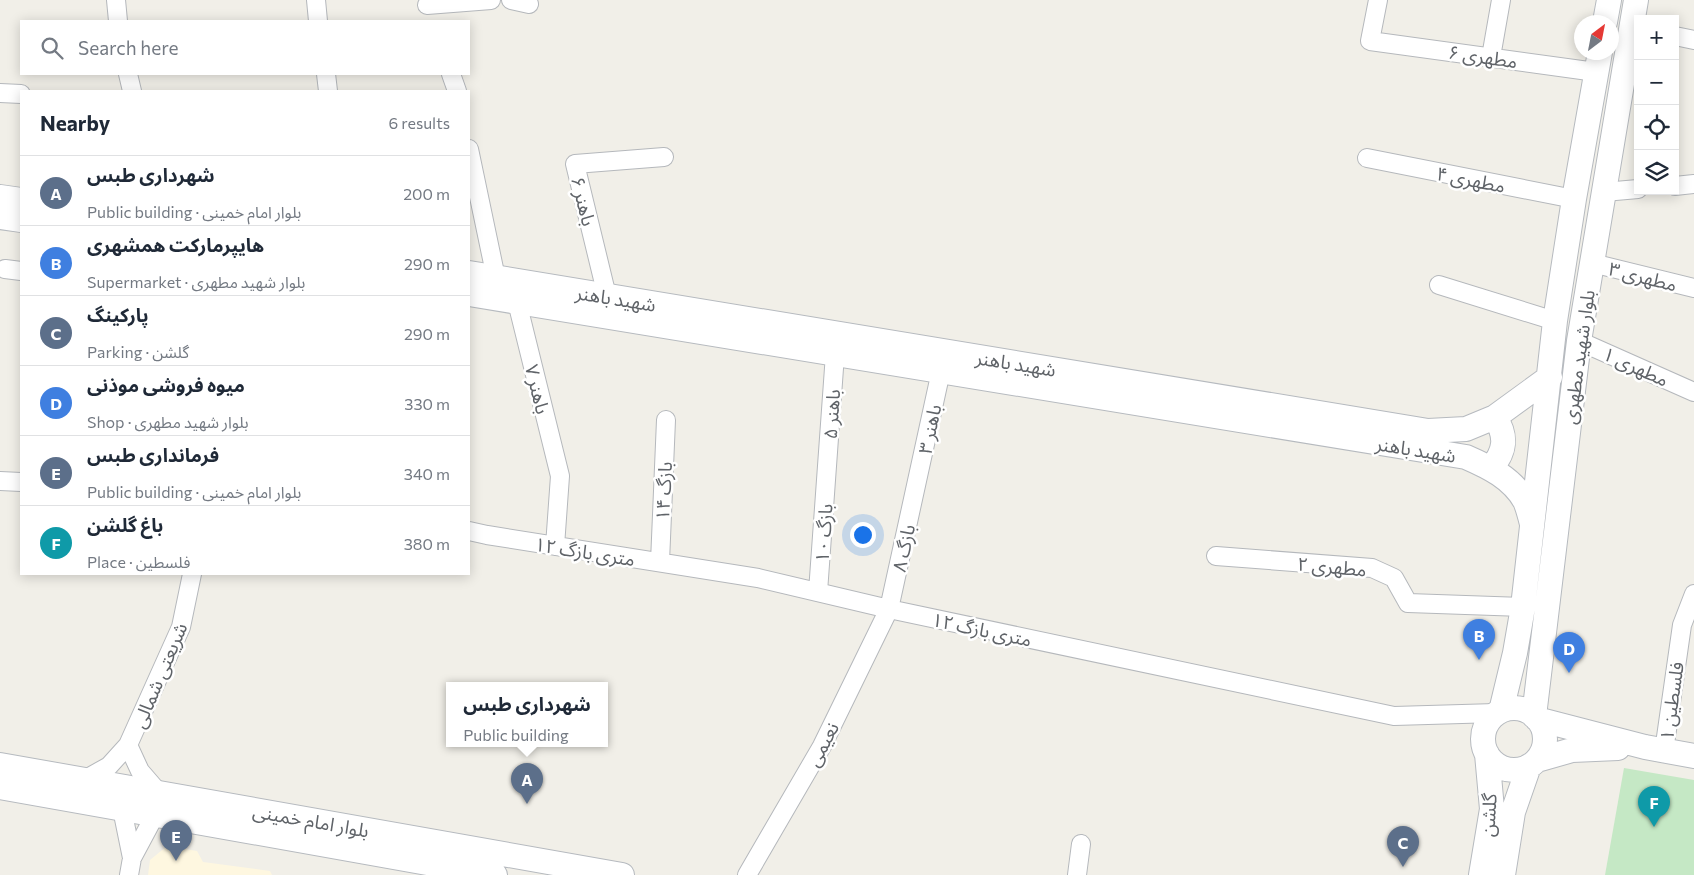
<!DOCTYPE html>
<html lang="en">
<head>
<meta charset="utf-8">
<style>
	:root { --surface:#fff; --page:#f2f2f3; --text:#1f2937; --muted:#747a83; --line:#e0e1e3; --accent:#0b8043 }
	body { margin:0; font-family:Commissioner,"Noto Sans Arabic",sans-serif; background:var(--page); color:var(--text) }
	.controls { position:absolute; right:15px; top:15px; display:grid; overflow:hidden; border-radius:0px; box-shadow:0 2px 12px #0003 }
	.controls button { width:45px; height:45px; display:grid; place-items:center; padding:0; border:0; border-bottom:1px solid var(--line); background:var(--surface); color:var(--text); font:25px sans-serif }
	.compass { position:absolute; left:1574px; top:15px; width:45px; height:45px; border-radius:50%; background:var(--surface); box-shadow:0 2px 12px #0003; rotate:32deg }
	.you { position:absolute; left:862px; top:534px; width:18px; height:18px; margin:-12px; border:4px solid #fff; border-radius:50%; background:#1a73e8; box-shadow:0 0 0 8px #1a73e833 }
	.badge { display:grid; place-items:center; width:32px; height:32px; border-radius:50%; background:var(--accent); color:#fff; font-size:16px; font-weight:700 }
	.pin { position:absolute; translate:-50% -41px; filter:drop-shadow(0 1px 2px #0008) }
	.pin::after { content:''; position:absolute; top:26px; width:18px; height:15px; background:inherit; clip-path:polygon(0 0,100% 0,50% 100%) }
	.popup { position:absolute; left:446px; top:682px; width:162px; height:65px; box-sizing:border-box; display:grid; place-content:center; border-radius:0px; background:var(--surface); filter:drop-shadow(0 1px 4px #0005); font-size:16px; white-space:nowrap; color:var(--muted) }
	.popup b { font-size:19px; color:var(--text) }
	.popup::after { content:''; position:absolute; left:50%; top:100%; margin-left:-10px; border:10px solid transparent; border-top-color:var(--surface) }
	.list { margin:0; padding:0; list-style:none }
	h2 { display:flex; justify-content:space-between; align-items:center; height:65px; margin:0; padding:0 20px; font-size:21px }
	h2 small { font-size:16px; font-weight:400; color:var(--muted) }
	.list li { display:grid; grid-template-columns:32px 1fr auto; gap:15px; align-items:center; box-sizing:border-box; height:70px; padding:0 20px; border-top:1px solid var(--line) }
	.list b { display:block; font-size:19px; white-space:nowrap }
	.list p { margin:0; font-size:16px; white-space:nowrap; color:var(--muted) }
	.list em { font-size:16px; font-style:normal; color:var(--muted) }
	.icon { flex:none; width:28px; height:28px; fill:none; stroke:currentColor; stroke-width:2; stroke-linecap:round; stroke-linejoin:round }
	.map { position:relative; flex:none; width:1694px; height:875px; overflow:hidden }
	.search { position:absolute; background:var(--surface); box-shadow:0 2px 12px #0003; left:20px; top:20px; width:450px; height:55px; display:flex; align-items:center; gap:12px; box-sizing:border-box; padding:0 18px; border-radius:0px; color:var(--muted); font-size:19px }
	.panel { position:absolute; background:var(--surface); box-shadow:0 2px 12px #0003; left:20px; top:90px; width:450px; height:485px; border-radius:0px }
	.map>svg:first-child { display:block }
	.commercial { fill:#fef7e0 }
	.green { fill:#c5e8c5 }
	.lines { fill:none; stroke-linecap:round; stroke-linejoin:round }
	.street-casing { stroke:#b5b8bc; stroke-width:20 }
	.secondary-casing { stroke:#b6babf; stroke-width:26 }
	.street { stroke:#fff; stroke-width:18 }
	.secondary { stroke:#fff; stroke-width:24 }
	.labels { text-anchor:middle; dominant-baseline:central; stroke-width:5; stroke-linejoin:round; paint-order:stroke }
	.street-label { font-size:19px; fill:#5f6368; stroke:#fff }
</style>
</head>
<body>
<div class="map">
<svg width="1694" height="875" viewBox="0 0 1694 875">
	<rect width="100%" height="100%" fill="#f1efe8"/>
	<path class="commercial" d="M167,846L197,851L203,862L270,871L272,875H148L150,860Z"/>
	<path class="green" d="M1624,768L1694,780V875H1605Z"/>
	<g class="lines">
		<defs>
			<path id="street" d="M116,0L118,21
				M316,0L318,21
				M511,0L529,4
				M1378,0L1370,41L1596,72
				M427,5L491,0
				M1675,36L1694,40
				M1491,57L1501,0
				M128,74L132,91
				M326,74L328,91
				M451,74L457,91
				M0,93L21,94
				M469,149L496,278
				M1367,158L1574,199
				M1675,186L1694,184
				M1604,192L1638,189
				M1592,263L1694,288
				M5,269L21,271
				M1439,285L1555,321
				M607,296L575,164L664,157
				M517,302L560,476L555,546
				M1579,341L1694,392
				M0,481L21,482
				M469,531L487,535L758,578L889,609L1394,716L1496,713
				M1216,556L1372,568L1394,578L1408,603L1523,607
				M660,562L666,420
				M818,592L835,354
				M128,745L140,771L159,793
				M1664,751L1682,625L1694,594
				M84,780L109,766L128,745L181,627L192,574
				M122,809L132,858
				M129,875L132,858L155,815
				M747,875L822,746L889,609L941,371
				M1077,875L1081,844"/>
			<path id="secondary" d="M1605,22L1609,0
				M0,197L21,200
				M0,217L21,220
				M469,273L1428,431L1466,429L1495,417L1550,377
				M469,294L1466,457C1489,467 1512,478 1525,501C1528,508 1530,516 1532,524
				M1491,468C1506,451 1507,436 1495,417
				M1483 739a31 31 0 1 1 62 0a31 31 0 1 1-62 0Z
				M1501,711L1515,653L1523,607L1555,321L1574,199L1600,52
				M1534,716L1579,341L1636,0
				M1537,719L1645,747L1694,756
				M1537,760L1572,750L1618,748
				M0,765L622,875
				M0,787L495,875
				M1481,875L1492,809L1487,754
				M1503,875L1513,812L1529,766"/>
		</defs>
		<use href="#street" class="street-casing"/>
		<use href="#secondary" class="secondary-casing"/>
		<use href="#street" class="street"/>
		<use href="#secondary" class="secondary"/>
	</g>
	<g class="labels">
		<g class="street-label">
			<text transform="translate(1483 56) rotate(8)">مطهری ۶</text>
			<text transform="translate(1471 179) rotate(11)">مطهری ۴</text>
			<text transform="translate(584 201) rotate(76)">باهنر ۶</text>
			<text transform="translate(1643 276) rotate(14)">مطهری ۳</text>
			<text transform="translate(616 298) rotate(9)">شهید باهنر</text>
			<text transform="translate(1578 357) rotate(-82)">بلوار شهید مطهری</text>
			<text transform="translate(1016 363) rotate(9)">شهید باهنر</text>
			<text transform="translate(1636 366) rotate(24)">مطهری ۱</text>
			<text transform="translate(538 389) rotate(76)">باهنر ۷</text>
			<text transform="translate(831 414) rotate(-86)">باهنر ۵</text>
			<text transform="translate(929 429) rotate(-78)">باهنر ۳</text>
			<text transform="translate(1416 449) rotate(9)">شهید باهنر</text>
			<text transform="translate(663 491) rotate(-87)">بازگ ۱۴</text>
			<text transform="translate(823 533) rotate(-86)">بازگ ۱۰</text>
			<text transform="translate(903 548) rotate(-78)">بازگ ۸</text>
			<text transform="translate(585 551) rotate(9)">۱۲ متری بازگ</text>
			<text transform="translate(1332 566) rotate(5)">مطهری ۲</text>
			<text transform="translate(982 629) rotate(12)">۱۲ متری بازگ</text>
			<text transform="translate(159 675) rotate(-67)">شریعتی شمالی</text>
			<text transform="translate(1671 701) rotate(-82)">فلسطین ۱</text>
			<text transform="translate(822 744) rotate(-62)">نعیمی</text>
			<text transform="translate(1488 815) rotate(-87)">گلشن</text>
			<text transform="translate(311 820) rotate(10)">بلوار امام خمینی</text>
		</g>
	</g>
</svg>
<div class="controls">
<button>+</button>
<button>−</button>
<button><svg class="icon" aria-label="locate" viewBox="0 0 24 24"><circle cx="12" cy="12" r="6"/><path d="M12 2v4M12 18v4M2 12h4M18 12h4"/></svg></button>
<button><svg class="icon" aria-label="layers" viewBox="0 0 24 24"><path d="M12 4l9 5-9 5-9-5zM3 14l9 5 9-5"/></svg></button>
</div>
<svg class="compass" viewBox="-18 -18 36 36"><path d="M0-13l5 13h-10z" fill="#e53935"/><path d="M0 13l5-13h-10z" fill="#747a83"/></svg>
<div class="you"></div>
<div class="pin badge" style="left:527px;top:804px;background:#5c6f8a">A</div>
<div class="popup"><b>شهرداری طبس</b>Public building</div>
<div class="pin badge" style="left:1479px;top:660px;background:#3f7fe0">B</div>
<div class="pin badge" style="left:1403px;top:867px;background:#5c6f8a">C</div>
<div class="pin badge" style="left:1569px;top:673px;background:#3f7fe0">D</div>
<div class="pin badge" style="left:176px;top:861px;background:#5c6f8a">E</div>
<div class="pin badge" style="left:1654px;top:827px;background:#0f9aa8">F</div>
<div class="search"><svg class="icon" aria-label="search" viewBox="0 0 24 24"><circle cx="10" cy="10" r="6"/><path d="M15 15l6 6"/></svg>Search here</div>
<section class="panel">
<h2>Nearby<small>6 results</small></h2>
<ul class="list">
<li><span class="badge" style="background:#5c6f8a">A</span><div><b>شهرداری طبس</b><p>Public building · بلوار امام خمینی</p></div><em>200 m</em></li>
<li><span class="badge" style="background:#3f7fe0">B</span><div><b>هايپرماركت همشهری</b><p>Supermarket · بلوار شهید مطهری</p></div><em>290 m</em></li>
<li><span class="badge" style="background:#5c6f8a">C</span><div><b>پارکینگ</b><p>Parking · گلشن</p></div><em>290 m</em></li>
<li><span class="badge" style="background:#3f7fe0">D</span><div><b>میوه فروشی موذنی</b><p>Shop · بلوار شهید مطهری</p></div><em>330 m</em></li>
<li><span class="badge" style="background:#5c6f8a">E</span><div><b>فرمانداری طبس</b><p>Public building · بلوار امام خمینی</p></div><em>340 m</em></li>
<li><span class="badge" style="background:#0f9aa8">F</span><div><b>باغ گلشن</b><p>Place · فلسطین</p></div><em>380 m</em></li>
</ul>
</section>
</div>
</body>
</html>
